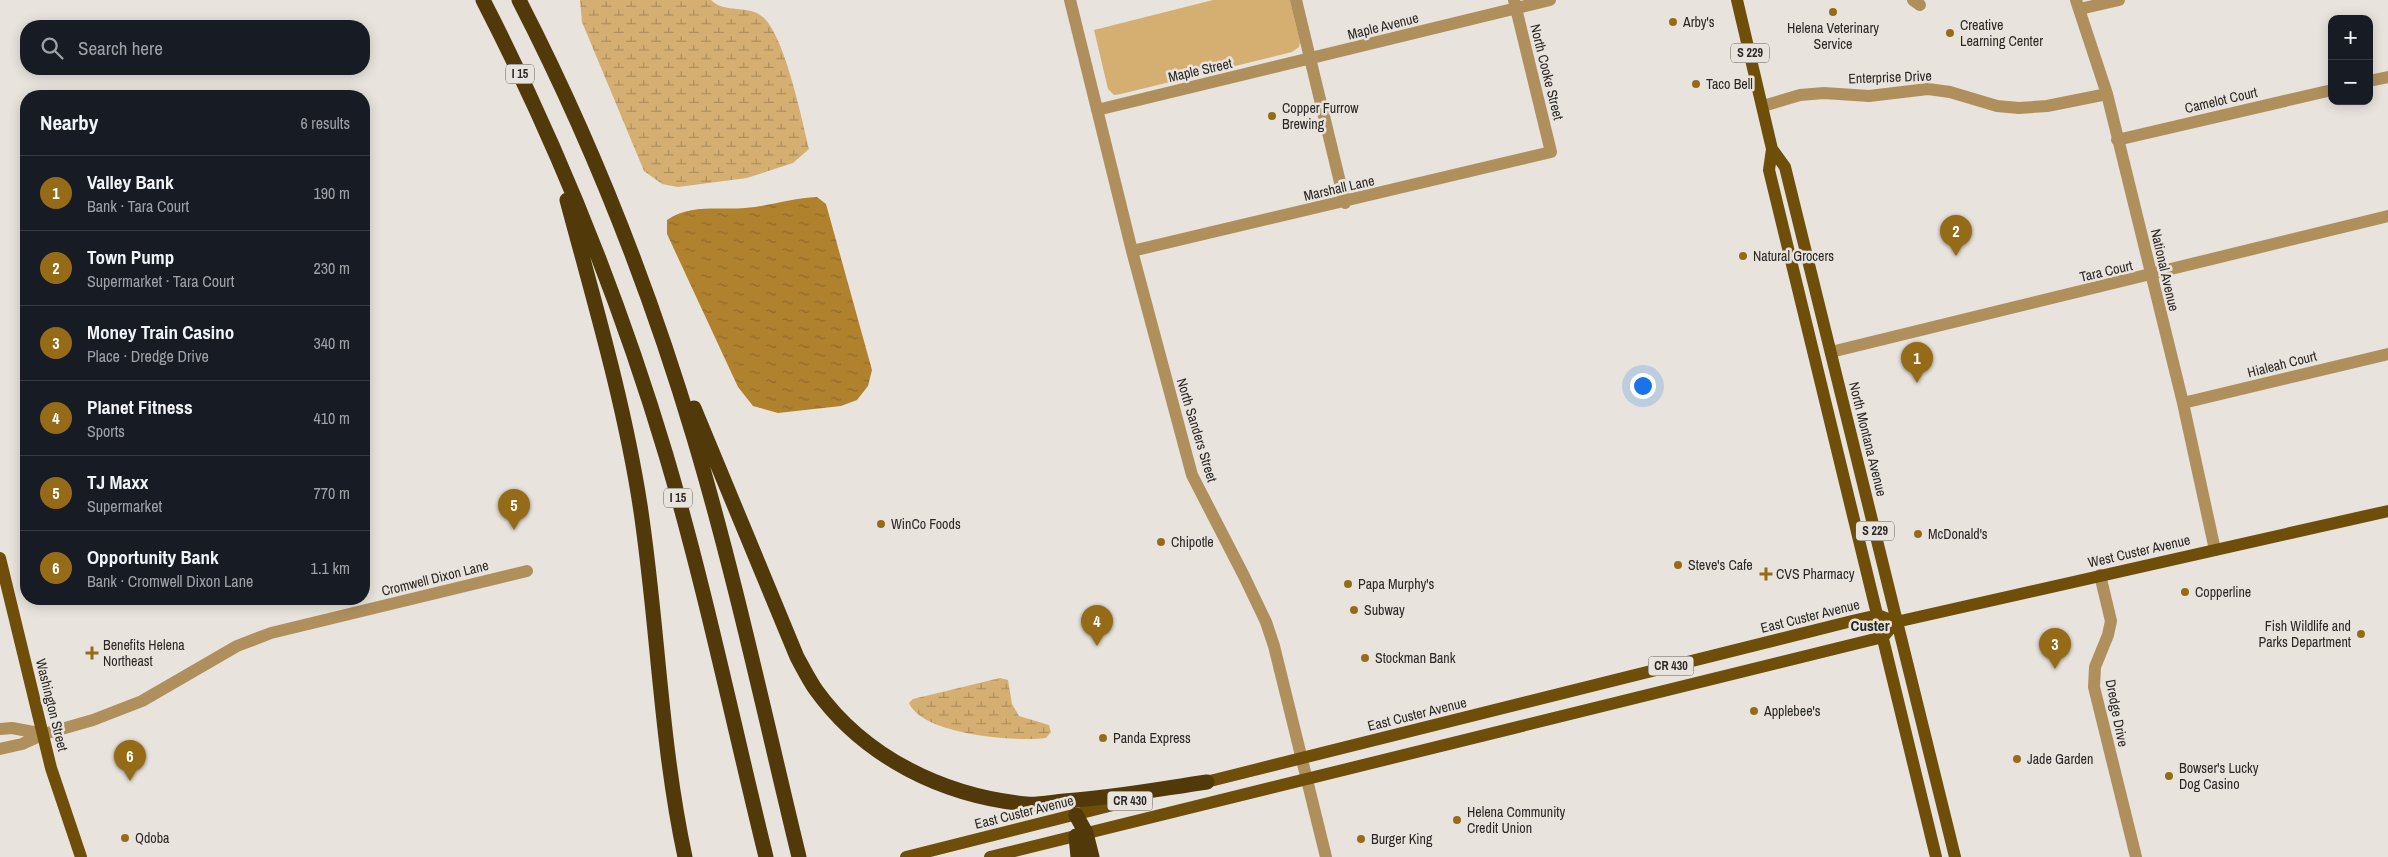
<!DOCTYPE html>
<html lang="en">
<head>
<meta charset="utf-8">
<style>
	:root { --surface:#171b24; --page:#242831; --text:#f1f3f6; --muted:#9ea1a6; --line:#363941; --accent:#966b17 }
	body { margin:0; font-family:"Archivo Narrow",sans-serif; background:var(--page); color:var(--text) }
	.controls { position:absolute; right:15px; top:15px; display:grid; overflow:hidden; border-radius:10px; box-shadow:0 2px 12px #0003 }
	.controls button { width:45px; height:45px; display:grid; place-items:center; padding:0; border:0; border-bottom:1px solid var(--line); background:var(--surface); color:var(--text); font:25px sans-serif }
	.you { position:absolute; left:1642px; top:385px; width:18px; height:18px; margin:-12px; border:4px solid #fff; border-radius:50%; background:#1a73e8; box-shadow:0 0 0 8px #1a73e833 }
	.badge { display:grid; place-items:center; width:32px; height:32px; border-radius:50%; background:var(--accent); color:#fff; font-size:16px; font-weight:700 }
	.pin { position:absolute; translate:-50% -41px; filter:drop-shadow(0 1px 2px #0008) }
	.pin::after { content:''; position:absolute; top:26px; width:18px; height:15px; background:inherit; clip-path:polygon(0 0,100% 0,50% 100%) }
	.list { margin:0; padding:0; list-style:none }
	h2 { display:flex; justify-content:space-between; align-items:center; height:65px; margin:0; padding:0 20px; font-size:21px }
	h2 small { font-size:16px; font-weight:400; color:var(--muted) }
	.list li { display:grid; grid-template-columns:32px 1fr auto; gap:15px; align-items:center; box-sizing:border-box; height:75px; padding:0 20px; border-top:1px solid var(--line) }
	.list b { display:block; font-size:19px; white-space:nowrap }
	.list p { margin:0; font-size:16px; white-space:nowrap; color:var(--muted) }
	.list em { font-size:16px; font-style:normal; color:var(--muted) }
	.icon { flex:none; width:28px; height:28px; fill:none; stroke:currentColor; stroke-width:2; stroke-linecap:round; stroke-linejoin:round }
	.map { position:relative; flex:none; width:2388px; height:857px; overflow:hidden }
	.search { position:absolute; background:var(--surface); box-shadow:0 2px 12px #0003; left:20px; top:20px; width:350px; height:55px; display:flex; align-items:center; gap:12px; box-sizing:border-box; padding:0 18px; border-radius:20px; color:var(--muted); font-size:19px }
	.panel { position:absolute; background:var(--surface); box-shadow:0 2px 12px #0003; left:20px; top:90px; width:350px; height:515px; border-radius:20px }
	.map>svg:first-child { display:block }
	.grass { fill:#d5af72 }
	.wetland { fill:url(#wetland-marsh) }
	.water { fill:url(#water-ripples) }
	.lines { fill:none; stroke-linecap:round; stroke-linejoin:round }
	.minor { stroke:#af905d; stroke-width:12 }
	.major { stroke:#6f4e0a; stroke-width:12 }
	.highway { stroke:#52390a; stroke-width:15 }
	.poi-dot { fill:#966b17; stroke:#e8e4dd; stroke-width:2 }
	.labels { text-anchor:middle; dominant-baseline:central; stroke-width:5; stroke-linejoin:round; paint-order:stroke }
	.shield { fill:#e8e4dd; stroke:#63605d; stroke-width:1 }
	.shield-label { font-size:12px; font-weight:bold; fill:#2a2826 }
	.poi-label { font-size:14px; fill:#2a2826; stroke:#e8e4dd; text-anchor:start }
	.street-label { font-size:14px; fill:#2a2826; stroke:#e8e4dd }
	.neighbourhood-label { font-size:15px; font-weight:bold; fill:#2a2826; stroke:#e8e4dd }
</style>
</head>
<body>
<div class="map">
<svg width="2388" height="857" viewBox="0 0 2388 857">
	<defs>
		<pattern id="wetland-marsh" width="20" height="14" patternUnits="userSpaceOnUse" patternTransform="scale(1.25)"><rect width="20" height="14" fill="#d5af72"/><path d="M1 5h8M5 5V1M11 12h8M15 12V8" fill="none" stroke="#ad8e5d"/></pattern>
		<pattern id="water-ripples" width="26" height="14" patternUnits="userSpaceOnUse" patternTransform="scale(1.25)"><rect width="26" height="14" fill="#b0822e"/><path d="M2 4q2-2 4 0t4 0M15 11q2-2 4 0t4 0" fill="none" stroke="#8f6a27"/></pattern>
	</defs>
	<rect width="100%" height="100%" fill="#e8e4dd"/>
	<path class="grass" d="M1213,0H1290L1300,42L1299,47L1292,52L1121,94L1114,95L1108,89L1094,30Z"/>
	<path class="wetland" d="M580,0H711C724,14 750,4 764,18C785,38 802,119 809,149L793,163L747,178L678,187L662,184L644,171L582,22Z
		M1000,678L1008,680L1012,704L1019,716L1049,725L1051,732L1046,738C1015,742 923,735 909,703L913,699Z"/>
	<path class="water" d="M817,197L826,204L872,370L868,386L857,400L841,406L778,413L753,406L738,387L667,234V220C689,204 719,210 745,208C770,206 792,198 817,197Z"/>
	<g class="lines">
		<path class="minor" d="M1070,0L1132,251L1192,475L1244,576L1266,622L1274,646L1326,857
			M1296,0L1345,203
			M1913,0L1920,5
			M2076,0L2107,94L2183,403L2215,550
			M2080,9L2119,0
			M2369,81L2388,77
			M1763,106L1800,95L1824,93L1869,96L1928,89L1950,92L1997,106L2019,108L2047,106L2107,94
			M1097,110L1550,0
			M2117,140L2332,90
			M1132,251L1551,152L1514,0
			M1831,352L2388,216
			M2183,403L2388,354
			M2100,575L2111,621L2108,635L2095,667L2094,687L2136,857
			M0,729L12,728L44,734
			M0,749L22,744L44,734L93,720L142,701L237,646L271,633L527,571"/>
		<path class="major" d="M1737,0L1772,149L1785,167L1955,857
			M1772,149L1769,170L1936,857
			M0,558L51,768L81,857
			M1896,622L2388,511
			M1198,784L1852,621L1878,615L1896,622
			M906,857L1145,797
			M990,857L1883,637L1896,622"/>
		<path class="highway" d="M483,0C558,146 619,298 666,455C705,587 733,723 766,857
			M519,0C591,140 649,287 694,438C735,576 765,717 799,857
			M567,200C594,301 624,402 640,505C658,622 660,741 685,857
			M694,408L797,657C803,668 809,680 816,690C865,758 944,796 1026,804C1038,805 1052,802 1064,801C1112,798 1159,789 1207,782
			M1076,815L1086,833L1092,857
			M1076,836L1078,857"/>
	</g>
	<g class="poi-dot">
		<circle cx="1833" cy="12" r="5"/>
		<circle cx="1673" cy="22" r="5"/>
		<circle cx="1950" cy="33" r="5"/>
		<circle cx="1696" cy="84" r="5"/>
		<circle cx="1272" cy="116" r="5"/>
		<circle cx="1743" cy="256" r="5"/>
		<circle cx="881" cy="524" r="5"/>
		<circle cx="1918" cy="534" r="5"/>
		<circle cx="1161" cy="542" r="5"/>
		<circle cx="1678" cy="565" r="5"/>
		<path d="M1763.5 566.5h5v5h5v5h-5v5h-5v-5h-5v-5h5z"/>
		<circle cx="1348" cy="584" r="5"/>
		<circle cx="2185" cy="592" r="5"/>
		<circle cx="1354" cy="610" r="5"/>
		<circle cx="2361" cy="634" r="5"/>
		<path d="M89.5 645.5h5v5h5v5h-5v5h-5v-5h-5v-5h5z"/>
		<circle cx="1365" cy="658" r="5"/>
		<circle cx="1754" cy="711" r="5"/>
		<circle cx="1103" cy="738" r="5"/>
		<circle cx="2017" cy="759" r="5"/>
		<circle cx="2169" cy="776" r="5"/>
		<circle cx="1457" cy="820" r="5"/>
		<circle cx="125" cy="838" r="5"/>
		<circle cx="1361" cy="839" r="5"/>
	</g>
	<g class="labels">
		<g class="shield">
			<rect x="1731" y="43.5" width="38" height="19" rx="4"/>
			<rect x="506" y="64.5" width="28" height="19" rx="4"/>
			<rect x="664" y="488.5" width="28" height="19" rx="4"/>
			<rect x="1856" y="521.5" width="38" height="19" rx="4"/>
			<rect x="1648.5" y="656.5" width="45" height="19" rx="4"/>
			<rect x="1107.5" y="791.5" width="45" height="19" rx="4"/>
		</g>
		<g class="shield-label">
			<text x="1750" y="53">S 229</text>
			<text x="520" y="74">I 15</text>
			<text x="678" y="498">I 15</text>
			<text x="1875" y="531">S 229</text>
			<text x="1671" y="666">CR 430</text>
			<text x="1130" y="801">CR 430</text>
		</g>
		<g class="poi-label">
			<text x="1683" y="22">Arby's</text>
			<text x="1960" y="25">Creative<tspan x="1960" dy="16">Learning Center</tspan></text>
			<text x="1833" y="28" text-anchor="middle">Helena Veterinary<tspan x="1833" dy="16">Service</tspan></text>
			<text x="1706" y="84">Taco Bell</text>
			<text x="1282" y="108">Copper Furrow<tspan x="1282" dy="16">Brewing</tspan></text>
			<text x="1753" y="256">Natural Grocers</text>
			<text x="891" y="524">WinCo Foods</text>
			<text x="1928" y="534">McDonald's</text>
			<text x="1171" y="542">Chipotle</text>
			<text x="1688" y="565">Steve's Cafe</text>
			<text x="1776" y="574">CVS Pharmacy</text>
			<text x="1358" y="584">Papa Murphy's</text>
			<text x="2195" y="592">Copperline</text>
			<text x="1364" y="610">Subway</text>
			<text x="2351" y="626" text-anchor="end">Fish Wildlife and<tspan x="2351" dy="16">Parks Department</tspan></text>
			<text x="103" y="645">Benefits Helena<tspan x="103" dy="16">Northeast</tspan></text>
			<text x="1375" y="658">Stockman Bank</text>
			<text x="1764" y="711">Applebee's</text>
			<text x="1113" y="738">Panda Express</text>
			<text x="2027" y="759">Jade Garden</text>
			<text x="2179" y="768">Bowser's Lucky<tspan x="2179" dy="16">Dog Casino</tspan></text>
			<text x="1467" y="812">Helena Community<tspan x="1467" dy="16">Credit Union</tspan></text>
			<text x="135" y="838">Qdoba</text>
			<text x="1371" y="839">Burger King</text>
		</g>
		<g class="street-label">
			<text transform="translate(1383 26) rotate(-14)">Maple Avenue</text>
			<text transform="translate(1200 70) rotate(-13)">Maple Street</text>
			<text transform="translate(1547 72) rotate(76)">North Cooke Street</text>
			<text transform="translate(1890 77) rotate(-2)">Enterprise Drive</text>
			<text transform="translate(2221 100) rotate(-13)">Camelot Court</text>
			<text transform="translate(1339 188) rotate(-13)">Marshall Lane</text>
			<text transform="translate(2165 270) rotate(77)">National Avenue</text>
			<text transform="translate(2106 271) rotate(-13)">Tara Court</text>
			<text transform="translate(2282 364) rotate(-14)">Hialeah Court</text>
			<text transform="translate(1197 430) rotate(73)">North Sanders Street</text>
			<text transform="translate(1868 439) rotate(76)">North Montana Avenue</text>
			<text transform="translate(2139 551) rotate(-13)">West Custer Avenue</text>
			<text transform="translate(435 578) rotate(-14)">Cromwell Dixon Lane</text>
			<text transform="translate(1810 616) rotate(-14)">East Custer Avenue</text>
			<text transform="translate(52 705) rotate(76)">Washington Street</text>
			<text transform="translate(2117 713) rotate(79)">Dredge Drive</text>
			<text transform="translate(1417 714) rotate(-14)">East Custer Avenue</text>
			<text transform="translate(1024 812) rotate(-14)">East Custer Avenue</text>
		</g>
		<g class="neighbourhood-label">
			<text x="1870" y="625">Custer</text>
		</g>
	</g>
</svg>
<div class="controls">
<button>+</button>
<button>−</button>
</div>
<div class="you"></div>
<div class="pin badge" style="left:1917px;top:383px">1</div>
<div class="pin badge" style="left:1956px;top:256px">2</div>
<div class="pin badge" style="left:2055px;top:669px">3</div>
<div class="pin badge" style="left:1097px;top:646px">4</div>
<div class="pin badge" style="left:514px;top:530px">5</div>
<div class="pin badge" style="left:130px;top:781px">6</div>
<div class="search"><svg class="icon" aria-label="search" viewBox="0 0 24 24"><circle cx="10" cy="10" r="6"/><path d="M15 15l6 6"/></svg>Search here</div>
<section class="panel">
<h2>Nearby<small>6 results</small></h2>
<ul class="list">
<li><span class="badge">1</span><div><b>Valley Bank</b><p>Bank · Tara Court</p></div><em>190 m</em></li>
<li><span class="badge">2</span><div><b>Town Pump</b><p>Supermarket · Tara Court</p></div><em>230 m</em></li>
<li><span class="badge">3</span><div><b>Money Train Casino</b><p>Place · Dredge Drive</p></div><em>340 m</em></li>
<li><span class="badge">4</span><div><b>Planet Fitness</b><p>Sports</p></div><em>410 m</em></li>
<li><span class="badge">5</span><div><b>TJ Maxx</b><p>Supermarket</p></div><em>770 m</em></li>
<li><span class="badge">6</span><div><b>Opportunity Bank</b><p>Bank · Cromwell Dixon Lane</p></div><em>1.1 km</em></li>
</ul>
</section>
</div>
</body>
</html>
